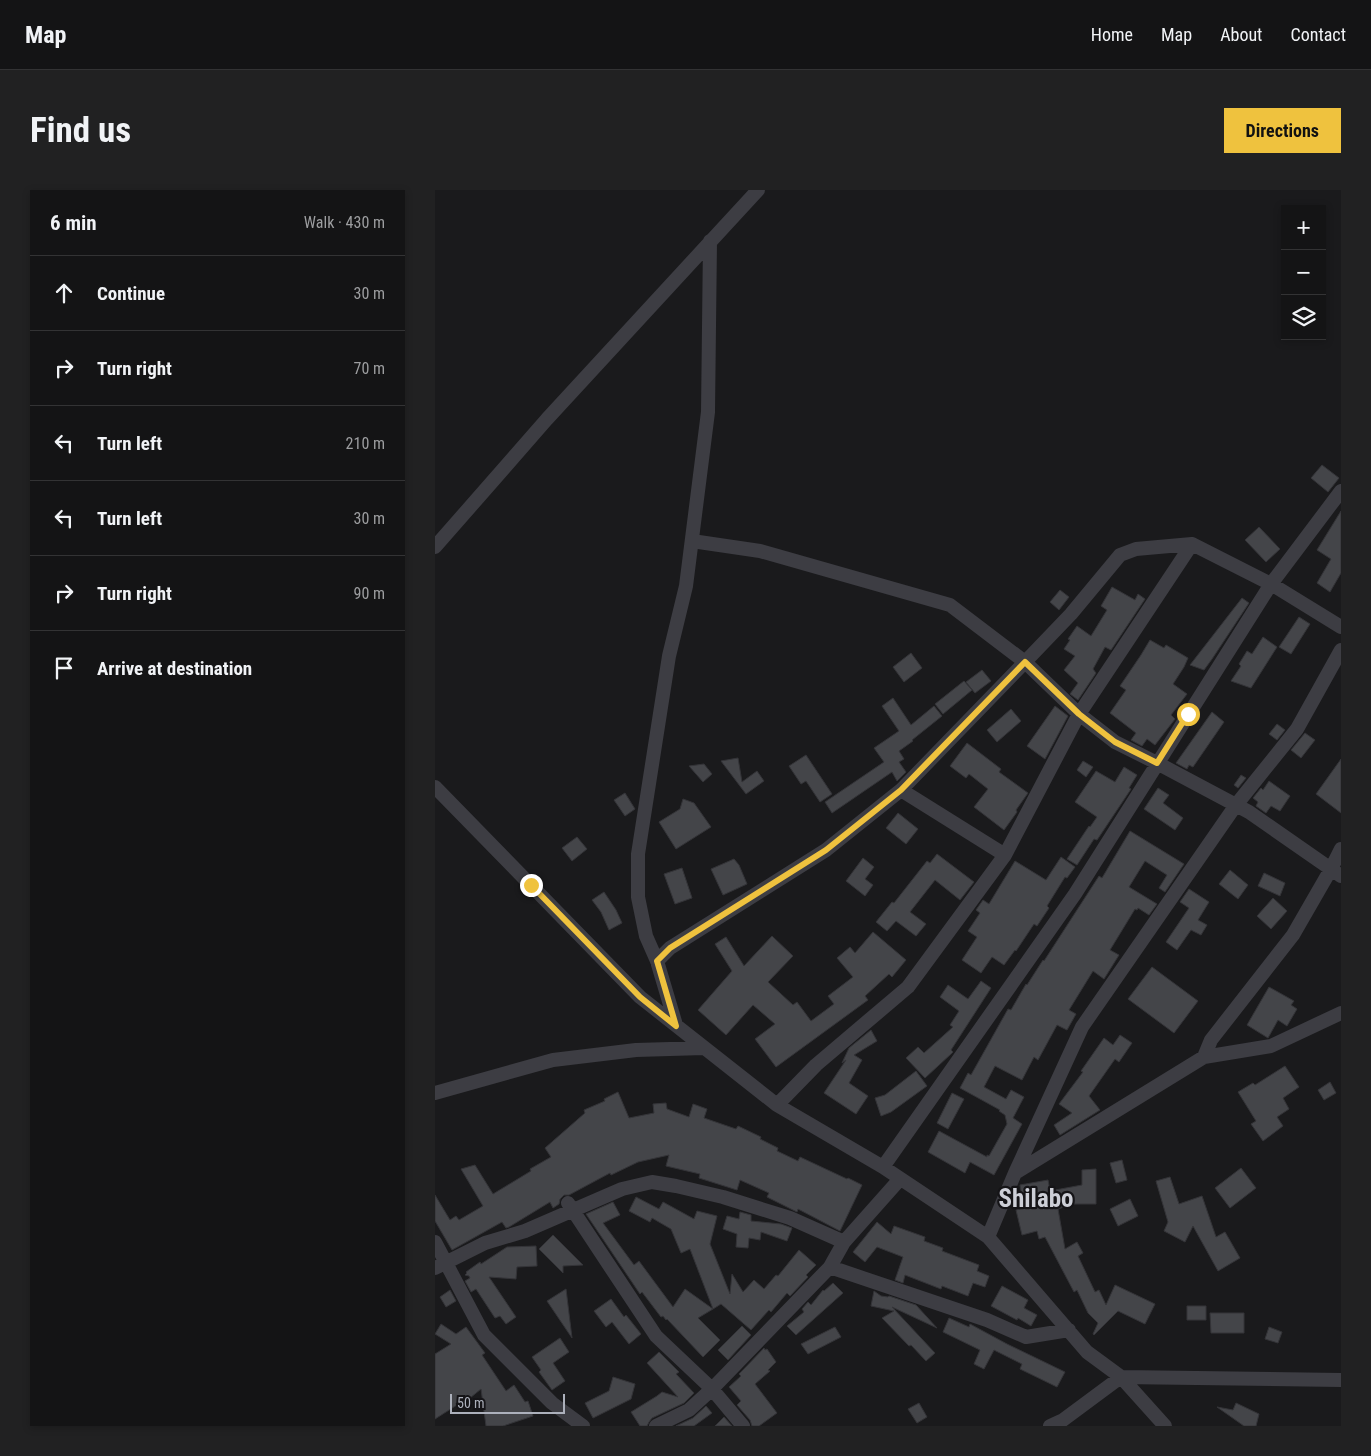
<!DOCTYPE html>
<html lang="en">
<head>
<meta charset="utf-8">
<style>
	:root { --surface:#141415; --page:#212122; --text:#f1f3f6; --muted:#9d9ea0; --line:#333334; --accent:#efc23e }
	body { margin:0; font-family:"Roboto Condensed",sans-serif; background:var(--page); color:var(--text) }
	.controls { position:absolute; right:15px; top:15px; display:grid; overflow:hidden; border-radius:0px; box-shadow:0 2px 8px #0003 }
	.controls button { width:45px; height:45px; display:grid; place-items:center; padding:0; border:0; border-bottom:1px solid var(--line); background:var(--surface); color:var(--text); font:25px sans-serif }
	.scale { position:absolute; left:15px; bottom:12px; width:115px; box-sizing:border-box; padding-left:5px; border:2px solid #acb0bb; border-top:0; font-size:14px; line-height:18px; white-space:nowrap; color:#acb0bb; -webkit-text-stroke:4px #151417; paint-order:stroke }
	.stop { position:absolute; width:15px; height:15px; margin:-11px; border:4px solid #efc23e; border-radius:50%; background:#fff }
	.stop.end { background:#efc23e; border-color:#fff; box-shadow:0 1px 5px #0008 }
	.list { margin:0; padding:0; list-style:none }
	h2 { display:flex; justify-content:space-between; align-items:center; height:65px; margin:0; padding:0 20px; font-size:21px }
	h2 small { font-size:16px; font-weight:400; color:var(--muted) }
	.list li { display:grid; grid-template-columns:32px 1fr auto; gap:15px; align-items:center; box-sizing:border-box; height:75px; padding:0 20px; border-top:1px solid var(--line) }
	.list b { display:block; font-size:19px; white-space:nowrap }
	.list em { font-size:16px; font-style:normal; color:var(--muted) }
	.icon { flex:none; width:28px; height:28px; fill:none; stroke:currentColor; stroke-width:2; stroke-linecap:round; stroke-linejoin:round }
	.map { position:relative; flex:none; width:906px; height:1236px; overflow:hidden; border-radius:0px }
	header { display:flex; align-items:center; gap:30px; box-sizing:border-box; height:70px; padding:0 25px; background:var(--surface); border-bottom:1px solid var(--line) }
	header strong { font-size:24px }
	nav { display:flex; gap:28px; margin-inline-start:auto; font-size:18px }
	.intro { display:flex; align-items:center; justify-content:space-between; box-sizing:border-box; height:120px; padding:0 30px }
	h1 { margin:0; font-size:35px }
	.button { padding:12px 22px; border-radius:0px; background:var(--accent); color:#111; font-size:18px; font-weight:700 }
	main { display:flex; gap:30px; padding:0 30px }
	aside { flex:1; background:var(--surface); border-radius:0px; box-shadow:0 2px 8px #0003 }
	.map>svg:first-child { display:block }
	.building { fill:#444549; stroke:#343438 }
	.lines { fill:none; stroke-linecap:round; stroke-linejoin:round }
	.minor { stroke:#3d3d43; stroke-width:14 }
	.route { stroke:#efc23e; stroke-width:6 }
	.labels { text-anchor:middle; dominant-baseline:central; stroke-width:4.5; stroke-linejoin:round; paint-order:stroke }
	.town-label { font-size:25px; font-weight:bold; fill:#cdcfd7; stroke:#151417 }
</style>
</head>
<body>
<header>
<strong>Map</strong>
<nav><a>Home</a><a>Map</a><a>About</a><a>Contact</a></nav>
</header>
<div class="intro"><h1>Find us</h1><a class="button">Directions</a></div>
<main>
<aside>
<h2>6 min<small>Walk · 430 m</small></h2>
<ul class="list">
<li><svg class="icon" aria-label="ahead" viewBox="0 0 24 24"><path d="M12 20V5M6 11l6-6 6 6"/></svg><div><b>Continue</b></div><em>30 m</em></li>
<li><svg class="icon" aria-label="right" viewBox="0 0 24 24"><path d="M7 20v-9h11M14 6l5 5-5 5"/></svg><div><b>Turn right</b></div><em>70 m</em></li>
<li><svg class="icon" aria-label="left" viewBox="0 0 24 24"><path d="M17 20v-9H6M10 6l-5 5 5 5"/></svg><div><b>Turn left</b></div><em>210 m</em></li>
<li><svg class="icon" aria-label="left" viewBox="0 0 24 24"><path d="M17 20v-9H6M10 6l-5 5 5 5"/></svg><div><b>Turn left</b></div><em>30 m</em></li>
<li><svg class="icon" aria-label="right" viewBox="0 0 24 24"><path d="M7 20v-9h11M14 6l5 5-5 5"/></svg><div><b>Turn right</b></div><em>90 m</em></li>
<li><svg class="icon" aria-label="arrive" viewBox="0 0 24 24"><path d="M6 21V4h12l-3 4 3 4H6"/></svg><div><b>Arrive at destination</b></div></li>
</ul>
</aside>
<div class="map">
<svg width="906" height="1236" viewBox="0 0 906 1236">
	<rect width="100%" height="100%" fill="#1a1a1c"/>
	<path class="building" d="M887,275L904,288L893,302L876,288Z
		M906,321V383L895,402L882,393L896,369L882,360Z
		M824,337L845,359L831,372L810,350Z
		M677,397L700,410L703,404L710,409L676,460L670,457L658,479L661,483L643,510L635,504L643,493L629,480L640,466L629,459L635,450L633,449L642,436L656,446L672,420L666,416Z
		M625,400L634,407L624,420L615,412Z
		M807,408L814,413L777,469L769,480L755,475Z
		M864,427L875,434L856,464L844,457Z
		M828,447L842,457L816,498L796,491L806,476L804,474L812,461L817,464Z
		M715,450L729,458L731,455L753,468L749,477L738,494L752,504L736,525L740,529L720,555L712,549L707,556L696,550L701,543L675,523L691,500L685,496L706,465Z
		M476,463L487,478L469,492L458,477Z
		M547,480L556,491L540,503L531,492Z
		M529,491L537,500L508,524L500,514Z
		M458,508L476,535L499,516L507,526L477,550L478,551L464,561L469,569L464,572L471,582L462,591L457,582L397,623L390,612L449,572L439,558L464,541L447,516Z
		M620,516L633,526L610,569L592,556Z
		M576,519L586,531L562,552L552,540Z
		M777,522L789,532L758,577L754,575L752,579L741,573Z
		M842,534L850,540L842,550L834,544Z
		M870,543L880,550L866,568L856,560Z
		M532,553L566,579L564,582L593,603L581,620L582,622L569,640L539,617L553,599L534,584L531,588L515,576Z
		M371,565L397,604L385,612L371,591L366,594L354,576Z
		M303,568L307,592L322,581L329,591L311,604L286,571Z
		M906,569V623L881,604Z
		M648,571L658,577L651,587L642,580Z
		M269,574L277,584L268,592L254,576Z
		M689,577L702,585L694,598L696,599L662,650L659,649L642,675L632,669L654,636L655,637L662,627L640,612L661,581L680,592Z
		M806,585L811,588L803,598L799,595Z
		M834,591L855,606L845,621L836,616L831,623L821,616L823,612L818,608L826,598L828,600Z
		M723,598L734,605L728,613L748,628L740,640L709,619Z
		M190,603L200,619L190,626L179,610Z
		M248,609L259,613L276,637L241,659L224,632L245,619Z
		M463,623L483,639L471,654L451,638Z
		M695,641L749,674L730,702L724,698L732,685L710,671L694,697L722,714L714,725L703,718L702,720L700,719L675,760L684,765L669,789L658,781L634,820L641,824L632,840L622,835L603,870L599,867L587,890L560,876L549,897L571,909L576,900L589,907L578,928L587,934L559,985L535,972L530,983L493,962L504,941L552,967V965L554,966L572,934L570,925L564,921L565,920L525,898L533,883L536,885L573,819L576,820L591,794L592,795L608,770L609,771L664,686L667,688Z
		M142,647L152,659L137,671L127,658Z
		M502,664L539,692L525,710L500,690L475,722L491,734L481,746L461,731L452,741L441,732L457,712L459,713L492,671L495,673Z
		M626,667L640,677L632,688L630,687L612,716L614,718L602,736L599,734L581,761L580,760L569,775L557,767L546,783L527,770L542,747L533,741L545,723L541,720L548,710L554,714L580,671L611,690Z
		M428,668L439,677L430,689L438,695L430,706L411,691Z
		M299,669L304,675L312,694L288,705L276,679Z
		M247,678L257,708L240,714L229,684Z
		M795,680L813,695L803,709L784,694Z
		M829,683L850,693L845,706L823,696Z
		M754,699L774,712L763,730L772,735L766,745L756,740L742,760L731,752L754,718L745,712Z
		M169,702L181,720L187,733L174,740L166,722L157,710Z
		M838,708L852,721L836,739L822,726Z
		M438,742L471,770L457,787L454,784L430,806L433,810L341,877L320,849L340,834L318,815L291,845L263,820L297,781L280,754L291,747L309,776L337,746L358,766L333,792L358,815L362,812L376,831L399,814L393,806L418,787L402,768L415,757L420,763Z
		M717,777L763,811L739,843L693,809Z
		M546,791L556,798L516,860L518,862L516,864L490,888L471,868L483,857L489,863L518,837L515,835L524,821L505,807L513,795L533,809Z
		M834,797L859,811L856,815L862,819L852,836L843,830L833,848L812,835Z
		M436,840L442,851L419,865L427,870L414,893L433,906L421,924L389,903L411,870L407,873L414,858Z
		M685,845L697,853L684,872L680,869L654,906L665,920L625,945L619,935L637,923L624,914L648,882L646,881L669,848L678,855Z
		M850,876L864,897L848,908L854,919L842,927L848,936L828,951L816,934L821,931L803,902L818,893L820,895Z
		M481,881L492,896L456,922L446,926L440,908L450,905Z
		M895,892L901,903L889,910L883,900Z
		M183,902L194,928L219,923L218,914L231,913L232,919L254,927L258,914L272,919L269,928L301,939L303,936L326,947L325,949L343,958L342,961L363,971L365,967L412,989L413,988L427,995L405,1041L363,1019L362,1022L332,1007L334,1003L305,990L302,1000L264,988L265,984L231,976L234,965L203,972L176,985L175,983L134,1005H129L125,1009L124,1014L118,1018L115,1012L74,1037L71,1038L67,1032L17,1060L0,1031V1005L15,1030L21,1026L24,1030L48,1016L26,979L40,975L58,1004L96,981L95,979L116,967L110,958L150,923L149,920L170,911L169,909Z
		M517,903L529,909L513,939L502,933Z
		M687,970L692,990L681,993L675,973Z
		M806,978L821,998L795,1018L780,998Z
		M661,979V1014H628L629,1017L623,1019L630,1059L642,1052L648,1063L643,1066L660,1102L664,1100L671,1115L680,1095L720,1114L710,1134L683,1121L659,1145L658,1144L663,1133L653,1123L642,1100L639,1102L610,1047L604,1049L602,1041L587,1045L581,1020L589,1018L585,995L613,990L615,1001L647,995V980Z
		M735,987L744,1014L767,1006L781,1047L790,1042L805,1068L783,1081L758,1036L750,1052L729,1041L733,1032L721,991Z
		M201,1007L224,1019L228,1012L259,1029L262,1021L282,1026L275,1054L295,1104L297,1084L308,1102L319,1090L329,1099L341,1085L343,1086L364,1060L381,1075L371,1085L373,1087L355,1106L352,1103L336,1122L334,1120L316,1140L286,1114L278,1119L255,1059L246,1063L236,1039L217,1028L215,1032L194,1021Z
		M695,1009L703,1026L683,1036L675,1019Z
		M178,1012L185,1025L168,1033L199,1075L204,1071L238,1117L250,1099L278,1119L263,1128L285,1150L268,1167L232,1129L231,1130L228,1126L226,1127L207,1102L205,1104L151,1024Z
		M305,1022L316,1025V1031L346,1034L357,1038L352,1051L326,1042L325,1050L314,1048L313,1058L301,1057L302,1044L288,1039L292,1026L304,1029Z
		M442,1032L456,1044L459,1036L490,1047L489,1051L508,1058L507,1061L544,1075L542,1081L554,1086L550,1097L538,1093L533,1106L507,1096L506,1099L470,1085L468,1093L460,1090L468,1067L442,1057L430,1072L418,1062Z
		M118,1045L148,1075L128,1076V1083L104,1059Z
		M101,1056L102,1076L82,1077L81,1089L54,1087L81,1127L71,1134L65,1126L60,1128L41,1099L36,1102L30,1091L35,1088L34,1086L30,1085L32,1083L31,1082L45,1072L46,1074L72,1057Z
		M398,1093L408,1103L361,1145L352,1136L369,1122L367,1119L373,1112L376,1115L388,1100L389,1101Z
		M567,1096L593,1110L589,1118L602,1125L596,1136L583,1128L582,1130L556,1116Z
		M131,1099L137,1148L112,1111Z
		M15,1100L21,1111L11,1117L5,1107Z
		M439,1101L446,1106L453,1107L454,1106L481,1115L502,1138L457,1117L500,1163L491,1171L476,1155L474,1156L447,1128L459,1121L436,1116Z
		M176,1109L189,1127L191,1125L206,1144L194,1154L177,1132L171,1137L159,1121Z
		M752,1116H771V1130H752Z
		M775,1123H809V1143H776Z
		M514,1128L534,1137L535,1134L572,1154L630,1182L622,1197L585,1179L587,1174L559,1160L549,1179L539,1174L545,1160L508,1142Z
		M6,1134L21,1144L31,1137L50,1163L47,1165L71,1201L79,1195L90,1212L93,1211L98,1226L68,1236H51L46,1199L24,1217L22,1215L0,1229V1164L16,1154L0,1144Z
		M307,1136L316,1145L293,1170L283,1160Z
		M400,1137L406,1147L373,1164L366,1154Z
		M834,1137L847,1142L843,1153L830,1149Z
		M125,1148L134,1162L118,1173L130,1191L117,1200L104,1182L106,1180L97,1167Z
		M329,1158L330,1160L332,1159L341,1172L333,1180L335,1181L320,1194L342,1223L324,1236H317L315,1230L302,1215L306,1211L294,1197L306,1186L304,1184L306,1182Z
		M224,1162L244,1182L241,1184L259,1203L249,1213L217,1228L214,1232L212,1236H205L196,1222L222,1206L227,1202L243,1207L212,1173Z
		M178,1187L200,1194L196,1209L158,1228L150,1213L174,1201Z
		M484,1213L492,1227L482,1233L473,1219Z
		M801,1213L824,1224L821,1236H809L782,1217L798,1220Z
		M271,1216L277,1223L259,1236H241L258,1228Z
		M289,1227L297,1236H280Z"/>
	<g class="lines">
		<path class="minor" d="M0,357L112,229L323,0
			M906,437L836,394L757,354L701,359L685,365L636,424L590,472L644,524L680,552L722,573L814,622L906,686
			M0,597L205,807L342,915L448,977L553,1047L652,1162L686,1187L906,1190
			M466,600L570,665
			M222,771L235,758L391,660L466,600L590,472L515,415L325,361L257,351
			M241,835L222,771L211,746L203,707V664L234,466L251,396L273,222L275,51
			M769,867L776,850L858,745L896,679L906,659
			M0,903L118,870L201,860L269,858
			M342,915L381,875L473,797L570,665L644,524L757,354
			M448,977L640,704L836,394L906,301
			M580,983L769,867L836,856L906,823
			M133,1013L221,1146L277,1199L308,1236
			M553,1047L580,983L647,837L801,615L862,539L906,460
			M0,1052L49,1145L117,1213L148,1236
			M395,1077L552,1130L591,1147L634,1140
			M0,1078L50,1053L90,1041L187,999L217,992L241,996L288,1007L355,1028L409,1052
			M221,1236L254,1220L277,1199L395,1077L409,1052L465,989
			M615,1236L628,1230L686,1187L730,1236"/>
	</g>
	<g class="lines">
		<path class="route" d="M96,695L205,807L241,836L222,771L235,758L391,660L466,600L590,472L644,524L680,552L722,573L753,524"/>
	</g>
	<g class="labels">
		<g class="town-label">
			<text x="601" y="1008">Shilabo</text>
		</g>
	</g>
</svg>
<div class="controls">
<button>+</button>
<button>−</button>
<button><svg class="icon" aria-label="layers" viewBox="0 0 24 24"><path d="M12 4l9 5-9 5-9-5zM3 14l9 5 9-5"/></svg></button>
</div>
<div class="scale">50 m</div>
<div class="stop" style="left:753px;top:524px"></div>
<div class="stop end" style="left:96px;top:695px"></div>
</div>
</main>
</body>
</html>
